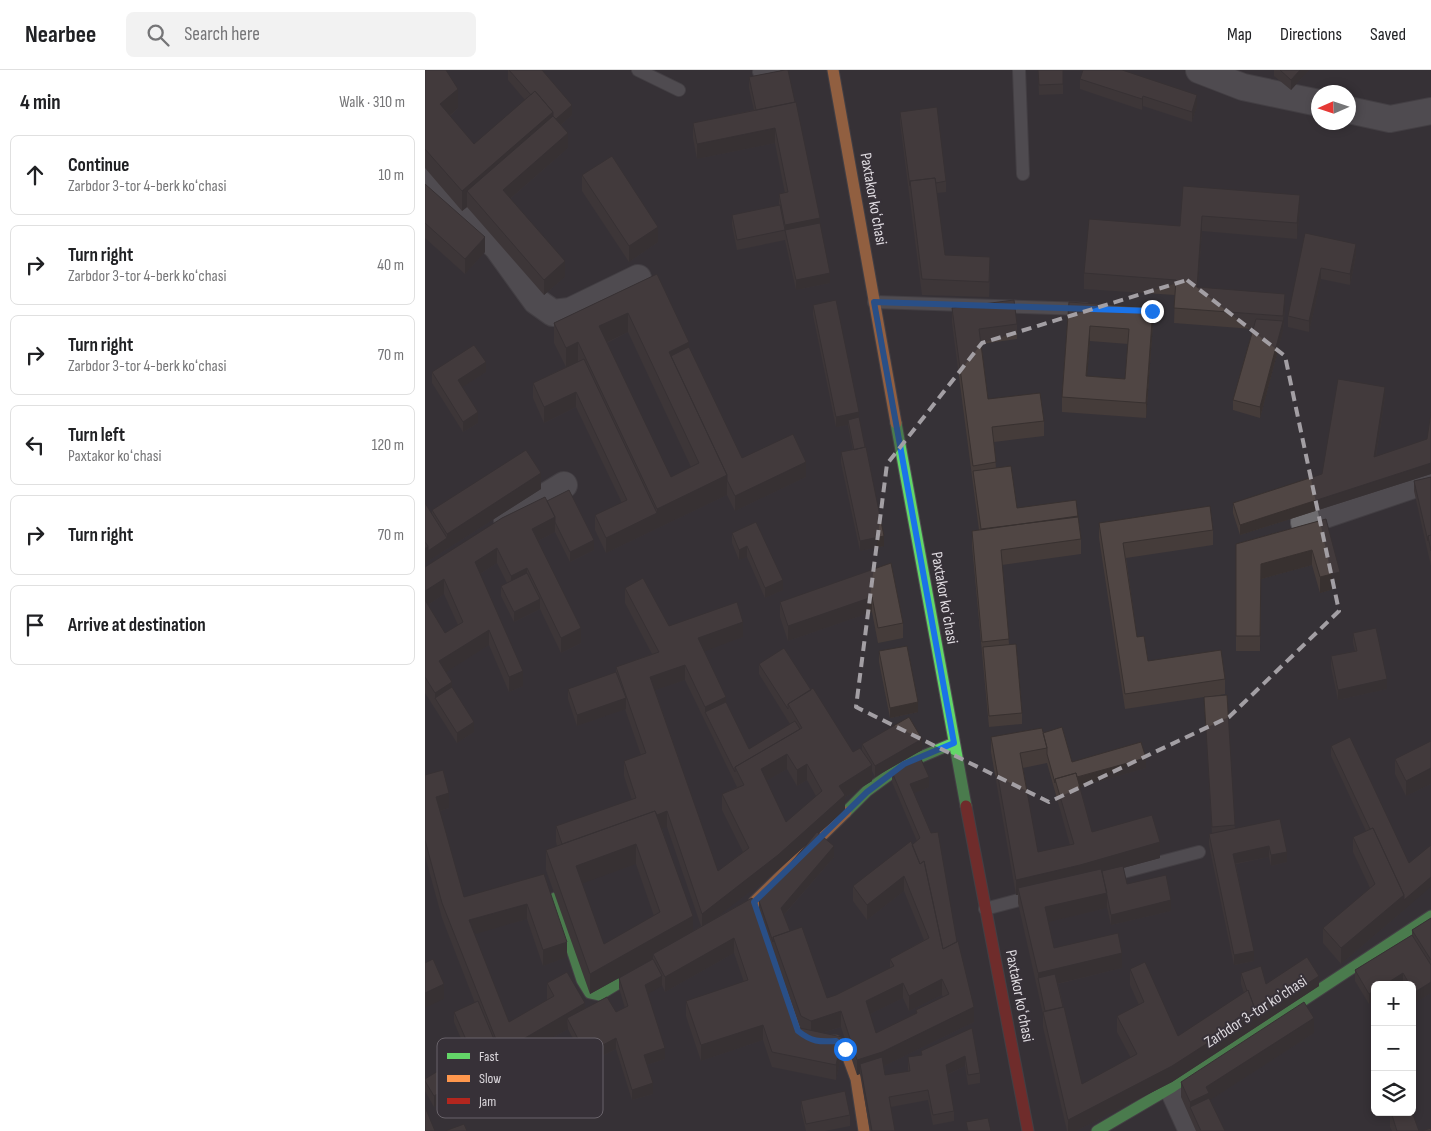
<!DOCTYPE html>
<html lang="en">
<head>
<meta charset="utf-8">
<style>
	:root { --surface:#fff; --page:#f2f2f2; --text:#202124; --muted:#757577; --line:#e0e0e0 }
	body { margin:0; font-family:"Sofia Sans Condensed",sans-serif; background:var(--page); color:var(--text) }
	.controls { position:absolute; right:15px; bottom:15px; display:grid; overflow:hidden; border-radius:8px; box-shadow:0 2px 8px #0003 }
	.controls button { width:45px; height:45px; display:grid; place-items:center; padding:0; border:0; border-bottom:1px solid var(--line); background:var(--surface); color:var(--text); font:25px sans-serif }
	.compass { position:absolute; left:886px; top:15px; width:45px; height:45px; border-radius:50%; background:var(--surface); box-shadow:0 2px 8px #0003; rotate:267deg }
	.stop { position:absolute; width:15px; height:15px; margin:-11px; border:4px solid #1a73e8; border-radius:50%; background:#fff }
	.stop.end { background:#1a73e8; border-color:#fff; box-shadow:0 1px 5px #0008 }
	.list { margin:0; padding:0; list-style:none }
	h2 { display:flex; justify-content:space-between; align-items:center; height:65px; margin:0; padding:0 20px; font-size:21px }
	h2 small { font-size:16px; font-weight:400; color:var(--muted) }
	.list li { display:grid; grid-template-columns:32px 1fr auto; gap:15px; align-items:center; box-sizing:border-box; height:80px; margin:0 10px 10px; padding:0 10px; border:1px solid var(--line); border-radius:8px }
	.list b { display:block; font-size:19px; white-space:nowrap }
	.list p { margin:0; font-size:16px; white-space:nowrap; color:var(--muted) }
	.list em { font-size:16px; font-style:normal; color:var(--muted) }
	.icon { flex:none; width:28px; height:28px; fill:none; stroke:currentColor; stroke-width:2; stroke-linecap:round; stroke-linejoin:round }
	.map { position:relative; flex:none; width:1006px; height:1061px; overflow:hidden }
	header { display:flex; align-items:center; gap:30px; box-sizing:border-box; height:70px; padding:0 25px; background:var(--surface); border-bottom:1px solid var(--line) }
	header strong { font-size:24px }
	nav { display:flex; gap:28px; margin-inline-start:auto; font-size:18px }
	.search { width:350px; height:45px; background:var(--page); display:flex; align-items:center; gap:12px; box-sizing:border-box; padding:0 18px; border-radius:8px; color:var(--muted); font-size:19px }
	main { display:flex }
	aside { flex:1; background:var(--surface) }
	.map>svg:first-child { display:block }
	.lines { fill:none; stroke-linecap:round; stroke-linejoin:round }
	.lane-casing { stroke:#535054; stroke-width:14 }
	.street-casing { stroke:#535054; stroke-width:28 }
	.fast-casing { stroke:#535054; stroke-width:13 }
	.slow-casing { stroke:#535054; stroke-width:13 }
	.jam-casing { stroke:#535054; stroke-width:13 }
	.lane { stroke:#6e6c6f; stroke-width:12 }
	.street { stroke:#6e6c6f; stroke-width:26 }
	.fast { stroke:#63d668; stroke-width:11 }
	.slow { stroke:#ff974d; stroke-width:11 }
	.jam { stroke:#b3261e; stroke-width:11 }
	.wall { fill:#453c3a; fill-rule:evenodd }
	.shaded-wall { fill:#383130 }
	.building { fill:#504644; stroke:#383130; fill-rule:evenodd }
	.route { stroke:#1a73e8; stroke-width:6 }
	.marked { fill:none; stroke:#a39fa4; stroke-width:4; stroke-dasharray:10 6; stroke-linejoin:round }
	.labels { text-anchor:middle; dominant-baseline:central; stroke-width:4; stroke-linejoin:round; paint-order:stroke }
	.street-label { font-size:16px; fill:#ddd9de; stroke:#373138 }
	.key { fill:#373138; stroke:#69636a; stroke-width:1 }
	.key-label { font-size:14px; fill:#ddd9de }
</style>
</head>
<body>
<header>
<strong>Nearbee</strong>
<div class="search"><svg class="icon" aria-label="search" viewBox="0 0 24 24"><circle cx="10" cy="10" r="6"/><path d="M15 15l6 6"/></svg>Search here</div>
<nav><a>Map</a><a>Directions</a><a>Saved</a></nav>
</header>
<main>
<aside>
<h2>4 min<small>Walk · 310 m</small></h2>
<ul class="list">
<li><svg class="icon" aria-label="ahead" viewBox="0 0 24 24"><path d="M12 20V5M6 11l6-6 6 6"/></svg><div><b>Continue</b><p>Zarbdor 3-tor 4-berk koʻchasi</p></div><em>10 m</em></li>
<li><svg class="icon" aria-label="right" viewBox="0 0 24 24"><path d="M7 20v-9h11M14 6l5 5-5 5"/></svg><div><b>Turn right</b><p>Zarbdor 3-tor 4-berk koʻchasi</p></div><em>40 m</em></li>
<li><svg class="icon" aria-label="right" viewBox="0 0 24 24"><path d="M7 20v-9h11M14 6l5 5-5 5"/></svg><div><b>Turn right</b><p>Zarbdor 3-tor 4-berk koʻchasi</p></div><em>70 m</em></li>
<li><svg class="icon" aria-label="left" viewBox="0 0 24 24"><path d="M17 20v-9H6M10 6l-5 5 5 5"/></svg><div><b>Turn left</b><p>Paxtakor koʻchasi</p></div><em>120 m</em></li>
<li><svg class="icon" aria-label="right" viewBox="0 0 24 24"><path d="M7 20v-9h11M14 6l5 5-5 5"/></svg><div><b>Turn right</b></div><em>70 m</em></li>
<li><svg class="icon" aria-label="arrive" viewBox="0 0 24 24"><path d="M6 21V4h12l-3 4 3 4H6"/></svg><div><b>Arrive at destination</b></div></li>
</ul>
</aside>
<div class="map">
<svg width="1006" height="1061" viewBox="0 0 1006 1061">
	<rect width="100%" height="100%" fill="#363237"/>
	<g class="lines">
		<defs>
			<path id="lane" d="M213,0L254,20
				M594,0L598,104
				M334,2L349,0
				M449,232L660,239
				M683,806L774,782
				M560,839L609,826"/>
			<path id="street" d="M774,0L818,17L894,33
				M924,40L965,49L1006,41
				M0,108L72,177L111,231L128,243L145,241L213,208
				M82,450L139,415
				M879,452L1006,409
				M747,1017L767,1061"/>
			<path id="fast" d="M471,353L541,736
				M421,742L442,721L479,694L529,673
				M130,828L157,910L165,923L174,925L225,894
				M672,1061L747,1017L1006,846"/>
			<path id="slow" d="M408,0L471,353
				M421,742L329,832L373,961L391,971H411L420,979L431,1009L439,1061"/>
			<path id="jam" d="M541,736L603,1061"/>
		</defs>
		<use href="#lane" class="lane-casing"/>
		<use href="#street" class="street-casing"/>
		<use href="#fast" class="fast-casing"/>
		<use href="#slow" class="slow-casing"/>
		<use href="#jam" class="jam-casing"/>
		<use href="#lane" class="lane"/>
		<use href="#street" class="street"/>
		<use href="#fast" class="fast"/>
		<use href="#slow" class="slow"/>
		<use href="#jam" class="jam"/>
	</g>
	<path class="wall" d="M0,0L33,38L25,46L49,74L100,30L83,10V0H117L147,45L136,55L143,78L85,129L140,207L119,225L42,137L37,141L0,98Z
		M360,0L395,153L405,213L371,220L360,170L312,180L307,155V145L354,135V124L360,123L350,73L272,89L268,68V53L329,40L324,18V7Z
		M613,0H638V24L614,25Z
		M849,0H884L866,20L849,6Z
		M655,9L772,36L767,52L718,36L717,40L655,19Z
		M475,42L521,111V122L512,123L520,185L565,202L564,227L497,225L475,52Z
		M157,105L233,172L204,192L157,121Z
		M0,114L60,182L40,204L0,168Z
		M758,116L875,140L872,169L777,161L773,217L860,239L858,261L835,348L808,340V330L828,259L749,253L750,225L659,219V203L755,156Z
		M880,163L931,185L925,215L896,209L884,262L863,257V246Z
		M232,204L264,277L317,388L381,407L310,441L302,425L181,483L170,460V445L197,433L151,337L119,353L108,328V313L141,297L129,273V253ZM203,262L266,397L246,407L182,273Z
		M644,232L728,253L721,348L637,342V327ZM665,271L703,274L700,309L662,306Z
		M388,235L434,347L459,476L435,481L416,393V382L428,380L423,355L411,357L388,245Z
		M527,238L592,254V269L556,274L563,329L619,351V366L569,372L571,398L592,438L656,469V484L577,495L584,574L597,643V654L564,657L547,476V461L554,460L527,253Z
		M7,302H61L37,317L53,353L38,362L7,313Z
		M960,327L951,386L1006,404L815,465L808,443V433L897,404Z
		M1006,407V496L989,421V411Z
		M116,419L0,493V433L7,445V440Z
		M122,431L169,480L145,492L130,462L113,471L156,573L136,583L115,539L89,552L76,526V516L82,513L72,493L55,504L98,616L84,622L64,575L21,602L27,617L49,662L32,673L0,623V497ZM19,524L33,555L20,563L3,535Z
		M901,449L915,517L895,523L887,495L836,509L835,581H811V474Z
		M331,452L358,520L340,528L322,487L314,490L307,473V463Z
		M674,453L788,460V475L701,488L712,567L723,591L800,609V624L782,627L802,625L810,759L855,749L862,792L846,796L844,787L811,794L829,891L809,895L784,775V764H787L779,627L700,639L674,468Z
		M466,493L478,553V568L453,573L447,542L363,571L355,547V532Z
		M200,518L244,556L318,567L279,581L301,632L324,679L365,654L334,604V594L386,620L428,682L437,680V674L497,680L450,707L447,701V711L420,727V740L394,763L409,787L359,845L365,861L402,928L411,925L465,898V889L499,870L479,821L442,850L428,831V816L487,775L492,771L467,712V702L504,717L489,723L532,872L549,952L459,996L460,1005L483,1001V987L496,985V981L547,958L555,1003V1013L543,1015L540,996L522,1005L529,1041V1051L508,1055L503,1030L466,1037L470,1061H445L435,1004L432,1005L416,957L397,963L417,982L411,1010L347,997L338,970L276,991L261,946V931L319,912L309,883L240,922L237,915L223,924L240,989L222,995L228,1024L207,1030L191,979L161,994L143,959L76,997L9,1037L0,1021V1009L42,983L29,952V942L50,933L17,848L0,786V705L24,738L15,741L39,827L119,804L142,887L118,896L102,849L49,864L84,952L122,930V913L160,938L191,942L200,938L194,918V908L165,924L121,800V780L132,776L131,772V756L207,730L199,706V691L216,685L200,639L152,656L143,629V619L191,602V597L227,584L200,533ZM260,610L312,717L297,724V740L318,782L293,801L230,620ZM362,699L372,716L382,710L391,726L361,752L341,711ZM242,757L276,856L268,861L237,758ZM381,775L334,831V841L375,958L370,957L327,828L292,847L353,800ZM211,794L229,846L179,874L157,813ZM517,925L518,927L491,940V943L451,963L445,944L478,928L484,941Z
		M928,563L962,619L913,630L906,597V586L930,581L928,573Z
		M454,581L493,642L465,648L454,592Z
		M618,663L647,692L721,698L655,717L667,762L735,788L698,798L702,814L746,841L686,855L682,837V838L623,852L629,878L697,898L633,914L657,1014L706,988L692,962V946L714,935L705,915V899L753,966L819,923L816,914V903L841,914L894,916L747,1012L651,1061H642L618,957V944L593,833V825H591L566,682V667ZM622,693L645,775L613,782L598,698Z
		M1006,671V714L981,726L970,704V689Z
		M906,676L984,793L979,840L916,894L898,873V858L945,818L928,782V767L941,761L906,686Z
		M1006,848V923L990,933L987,929V915H979L978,913L944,934L930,911V900L987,865V860Z
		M889,963L785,1030L800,1061H771L756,1027V1012Z
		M376,1031L425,1045V1056L400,1061H381L376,1041Z
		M965,1042L994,1061H967L965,1057Z"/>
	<path class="shaded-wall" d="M875,0H884L866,20V10Z
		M33,19V38L15,54V34Z
		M772,25V36L767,52V42Z
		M718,26V36L717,40V29Z
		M147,35V45L128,62V51Z
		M128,42V62L42,121V137L37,141V121Z
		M350,58V73L272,89V74Z
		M143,63V78L78,135V120Z
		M875,125V140L872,169V153Z
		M777,146V161L772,232V217Z
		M395,148V163L360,160V155Z
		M233,157V172L204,192V176Z
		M60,167V182L40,204V189Z
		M931,174V185L925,215V204Z
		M140,191V207L119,225V210Z
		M896,198V209L884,262V251Z
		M405,203V213L371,220V210Z
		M860,224V239L858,261L835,348V337L858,251Z
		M728,238V253L721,348V333Z
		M203,243V262L174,276V256Z
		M665,256V271L661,321V306Z
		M153,272V292L141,298V278Z
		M264,272V292L244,287V282Z
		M61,292V302L33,320V310Z
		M960,317V327L949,397V387Z
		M151,322V337L119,353V337Z
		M53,342V353L38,362V352Z
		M434,342V353L423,350V355L411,357V347Z
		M381,392V407L310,441V426Z
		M1006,393V404L815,465V455Z
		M116,403V419L0,493V478L22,468V464Z
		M302,405V425L181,483V468L232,443V439Z
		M130,447V462L107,474V459Z
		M459,466V476L435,481V471Z
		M169,470V480L145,492V482Z
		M322,476V487L314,490V480Z
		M72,478V493L50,507V492Z
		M887,480V495L836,509L835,581L836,494Z
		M102,498V514L86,522V506Z
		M915,502V517L895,523V507Z
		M19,509V524L0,537V521Z
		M358,510V520L340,528V518Z
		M447,527V542L363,571V556Z
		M115,529V539L89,552V542Z
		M318,552V567L273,584V568Z
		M156,558V573L136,583V568Z
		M64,560V575L14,607V591Z
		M260,595V610L225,622V607Z
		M98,601V616L84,622V607Z
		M962,609V619L913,630V620Z
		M27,612V627L10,628V638V623Z
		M301,627V642H280V637Z
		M201,628V639L152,656V645Z
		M493,632V642L465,648V638Z
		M49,652V662L32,673V663Z
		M497,669V680L450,707V696Z
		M362,684V699L336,714V699Z
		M721,688V698L634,723L632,713Z
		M382,694V710L372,716V700Z
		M447,695V711L420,727V740L353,800L277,859V844L414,716Z
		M1006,698V714L981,726V711Z
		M504,707V717L485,725V714Z
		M24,723V738L11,742V727Z
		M242,741V757L138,793V778Z
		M735,772V788L676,804L593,818V825H591V810Z
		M211,774V794L151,816V796Z
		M409,776V787L356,848V838Z
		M844,776V787L808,794V784Z
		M862,782V792L846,796V785Z
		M479,806V821L442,850V835Z
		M1006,807V817L916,894V878L979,825Z
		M682,823V838L620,853V837Z
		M746,830V841L686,855V845Z
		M102,834V849L44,866V850Z
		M268,846V866L228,884V889L165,924V904Z
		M309,868V883L240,922V907Z
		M142,872V887L118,896V880Z
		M829,881V891L809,895V885Z
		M697,883V898L615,918L613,908V903Z
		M978,903V913L976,915H959Z
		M237,906V916L220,926V915Z
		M894,906V916L747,1012L651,1061H643V1050Z
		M517,909V925L484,941V926Z
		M1006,912V923L990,933V922Z
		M478,913V928L441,946V931Z
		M19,914V929L0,938V923Z
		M950,920V931L944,934V924Z
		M160,933V949L142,948L143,959L76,997V982Z
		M549,937V952L457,997L435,994V1004L432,1005V990Z
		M416,941V957L386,966V951Z
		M889,948V963L784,1031L765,1037V1032L781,1017Z
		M338,955V970L276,991V975Z
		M417,967V982L411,1010V995Z
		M191,968V979L161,994V984Z
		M240,978V989L219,996V985Z
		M76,986V997L9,1037V1026Z
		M540,986V996L521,1005V995Z
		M228,1013V1024L207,1030V1020Z"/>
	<path class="building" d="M0,0H21L33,19L15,34L49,74L110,21L128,42L37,121L0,79Z
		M84,0H117L147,35L131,49L128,46V42L110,21L106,25Z
		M360,0H363L370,32L331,40L324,7Z
		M613,0H638V14L614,15Z
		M658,0H697L772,25L767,42L718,26L717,29L655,9Z
		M855,0H875L866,10Z
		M371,32L395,148L360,155L354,124L363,122L350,58L272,74L268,53Z
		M512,37L521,111L511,113L510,108L485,111V116L475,42Z
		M128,46L143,63L78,120L140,191L119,210L42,121Z
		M187,86L233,157L204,176L157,105Z
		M510,108L520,185L565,187L564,212L497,209L485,111Z
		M0,114L60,167L40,189L0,153Z
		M758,116L875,125L872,153L777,146L772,217L860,224L858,246L749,238L751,210L659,203L664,149L755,156Z
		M355,135L360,160L312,170L307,145Z
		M395,153L405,203L371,210L360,160Z
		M880,163L931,174L925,204L896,198L884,251L863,246Z
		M232,204L264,272L244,282L302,405L232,439L153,272L141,278L129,253ZM203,243L274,393L246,407L174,256Z
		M411,230L434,342L411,347L388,235Z
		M589,230L592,254L554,259L563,329L615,323L619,351L567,357L571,392L548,396L527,238Z
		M644,232L728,238L721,333L637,327ZM665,256L704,259L700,309L661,306Z
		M831,249L858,251L835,337L808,330Z
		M49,275L61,292L33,310L53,342L38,352L7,302Z
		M264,277L317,388L368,364L381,392L310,426L302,410V405L246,286Z
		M159,289L232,443L181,468L170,445L202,430L151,322L119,337L108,313Z
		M913,309L960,317L949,387L1002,369L1006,342V393L815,455L808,433L897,404Z
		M434,347L440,377L429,380L423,350Z
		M441,377L459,466L435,471L416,382Z
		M101,380L116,403L22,464L7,440Z
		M586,396L592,438L651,430L653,447L556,459L548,401Z
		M1006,407V465L1003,466V471L989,411Z
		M144,420L169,470L145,482L130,452V447L122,431Z
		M120,427L130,447L107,459L156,558L136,568L102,498L86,506L72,478L50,492L98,601L84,607L64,560L14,591L27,612L10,623L0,607V530L20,563L38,552L19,509L0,521V497L77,448Z
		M0,433L22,468L3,481V476L0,472Z
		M785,436L788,460L698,473L712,567L719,566L723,591L796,580L800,609L700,624L674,453Z
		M653,446L656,469L576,480L584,569L557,572L547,461Z
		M901,449L915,502L895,507L887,480L836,494L835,566H811V474Z
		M331,452L358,510L340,518L322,476L314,480L307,463Z
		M1006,465V481L1003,466Z
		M466,493L478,553L453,558L447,527L363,556L355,532Z
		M102,503L115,529L89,542L76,516Z
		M218,508L244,556L312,532L318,552L273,568L301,627L280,637L260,595L225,607L293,801L324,778L297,724L319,715L310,697L377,658L363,634L388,618L428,682L435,678L447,695L414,716L420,725L353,785L277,844L242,741L232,745L230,741L137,774L131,756L211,728L199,691L221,683L191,597L234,582L200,518ZM362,684L372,700L382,694L397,721L361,752L336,699Z
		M951,558L962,609L913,620L906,586L932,581L928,563Z
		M591,574L597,643L564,646L558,577Z
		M482,576L493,632L465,638L454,581Z
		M359,578L386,620L363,634V639L334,594Z
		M191,602L201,628L152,645L143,619Z
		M27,617L49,652L32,663L10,628Z
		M802,625L810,755L787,757L779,627Z
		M301,632L324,679L370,651L375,659L310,697V702L280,642Z
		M484,647L497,669L450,696L437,674Z
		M637,657L647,692L716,672L721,688L652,707L651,703L630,709V713L622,684V678L618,663Z
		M617,658L622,678L595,683L613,782L649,774L630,709L651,703L667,762L727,745L735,772L655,795L591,810L566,667Z
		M925,667L984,793L1006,775V807L979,830V825L948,758L945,759L906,676Z
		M1006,671V698L981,711L970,689Z
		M496,689L504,707L485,714L506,763L513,762L532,872L518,879L499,791L495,794L487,775L495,768L467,702Z
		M18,700L24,723L11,727L39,827L119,804L142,872L118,880L102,834L44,850L84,952L129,926L122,913L142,902L160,933L76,982L17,833L0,770V705Z
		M230,741L268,846L165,904L121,780ZM211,774L235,842L179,874L151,796Z
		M855,749L862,782L846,785L844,776L808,784L829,881L809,885L784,764Z
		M948,758L979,825L916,878L898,858L950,814L928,767Z
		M392,762L409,776L356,838L365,861L348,867V872L334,831Z
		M486,771L495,794L499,791L518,879L533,871L549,937L457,982L432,990L416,941L386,951L376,946L348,867L377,857L402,928L411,925L469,896L465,889L504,868L479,806L442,835L428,816ZM517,909L524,924L491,940L492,943L451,963L441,931L478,913L484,926Z
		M698,796L702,814L741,805L746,830L686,845L677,801Z
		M676,799L682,823L620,837L629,878L693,863L697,883L613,903L593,818Z
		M327,828L370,957L417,967L411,995L347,982L338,955L276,975L261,931L323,910L309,868L240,907L228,884Z
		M1006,848V890L987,860Z
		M987,865L1006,895V912L990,922L987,918V915H985L978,903L959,915H950V920L944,924L930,900Z
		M882,887L894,906L831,947V942L823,920L822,921L816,903L836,896L841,914Z
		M8,889L19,914L0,923V893Z
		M228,889L237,906L220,915L240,978L219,985L228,1013L207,1020L191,968L161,984L142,948L182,927L191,942L203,936L194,908Z
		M720,892L753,966L823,920L831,942L747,996L643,1050L618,942L639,937L657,1014L712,984L692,946L719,932L705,899Z
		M630,904L638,937L620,941L613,908Z
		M53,931L76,986L9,1026L0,1011V1009L46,981L29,942Z
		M879,932L889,948L781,1017L784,1023L765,1032L756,1012Z
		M547,958L555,1003L543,1005L540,986L521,995L529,1041L508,1045L503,1020L464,1027L470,1061H447L435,994L457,987L460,1005L485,1001L483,987L497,985L496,981Z
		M420,1021L425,1045L381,1054L376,1031Z
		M784,1028L800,1061H776L765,1037Z
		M0,1037L10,1061H0Z
		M966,1042H987L994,1061H972Z
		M563,1048L566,1061H543L541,1052Z
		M39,1054L42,1061H20Z
		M1006,1058V1061H997Z"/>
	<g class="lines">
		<path class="route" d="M420,979L411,971C394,972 387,972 373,961L329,832L442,722L479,694L529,673L449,232L727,241"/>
	</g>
	<path d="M0 0H1006V1061H0ZM762,210L860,286L914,541L804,647L624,732L431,637L462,394L557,273Z" fill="#363237" fill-opacity=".55" fill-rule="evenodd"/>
	<path class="marked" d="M762,210L860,286L914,541L804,647L624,732L431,637L462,394L557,273Z"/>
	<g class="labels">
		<g class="street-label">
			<text transform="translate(448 129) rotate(80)">Paxtakor koʻchasi</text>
			<text transform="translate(519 528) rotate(80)">Paxtakor koʻchasi</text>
			<text transform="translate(594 926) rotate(79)">Paxtakor koʻchasi</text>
			<text transform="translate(831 942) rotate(-33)">Zarbdor 3-tor koʼchasi</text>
		</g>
	</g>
	<rect x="12" y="968" width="166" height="80" rx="8" class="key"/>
	<rect x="22" y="983" width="23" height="6" fill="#63d668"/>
	<rect x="22" y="1005" width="23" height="7" fill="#ff974d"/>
	<rect x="22" y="1028" width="23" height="6" fill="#b3261e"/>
	<g class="key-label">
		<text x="54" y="991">Fast</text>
		<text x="54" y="1013">Slow</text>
		<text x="54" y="1036">Jam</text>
	</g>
</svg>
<div class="controls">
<button>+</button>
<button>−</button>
<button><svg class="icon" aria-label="layers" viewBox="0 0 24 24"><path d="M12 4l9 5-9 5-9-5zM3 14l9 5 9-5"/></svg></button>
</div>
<svg class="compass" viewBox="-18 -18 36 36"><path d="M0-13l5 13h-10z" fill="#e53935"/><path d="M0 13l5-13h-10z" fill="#757577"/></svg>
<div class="stop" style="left:420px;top:979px"></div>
<div class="stop end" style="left:727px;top:241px"></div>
</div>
</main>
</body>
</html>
